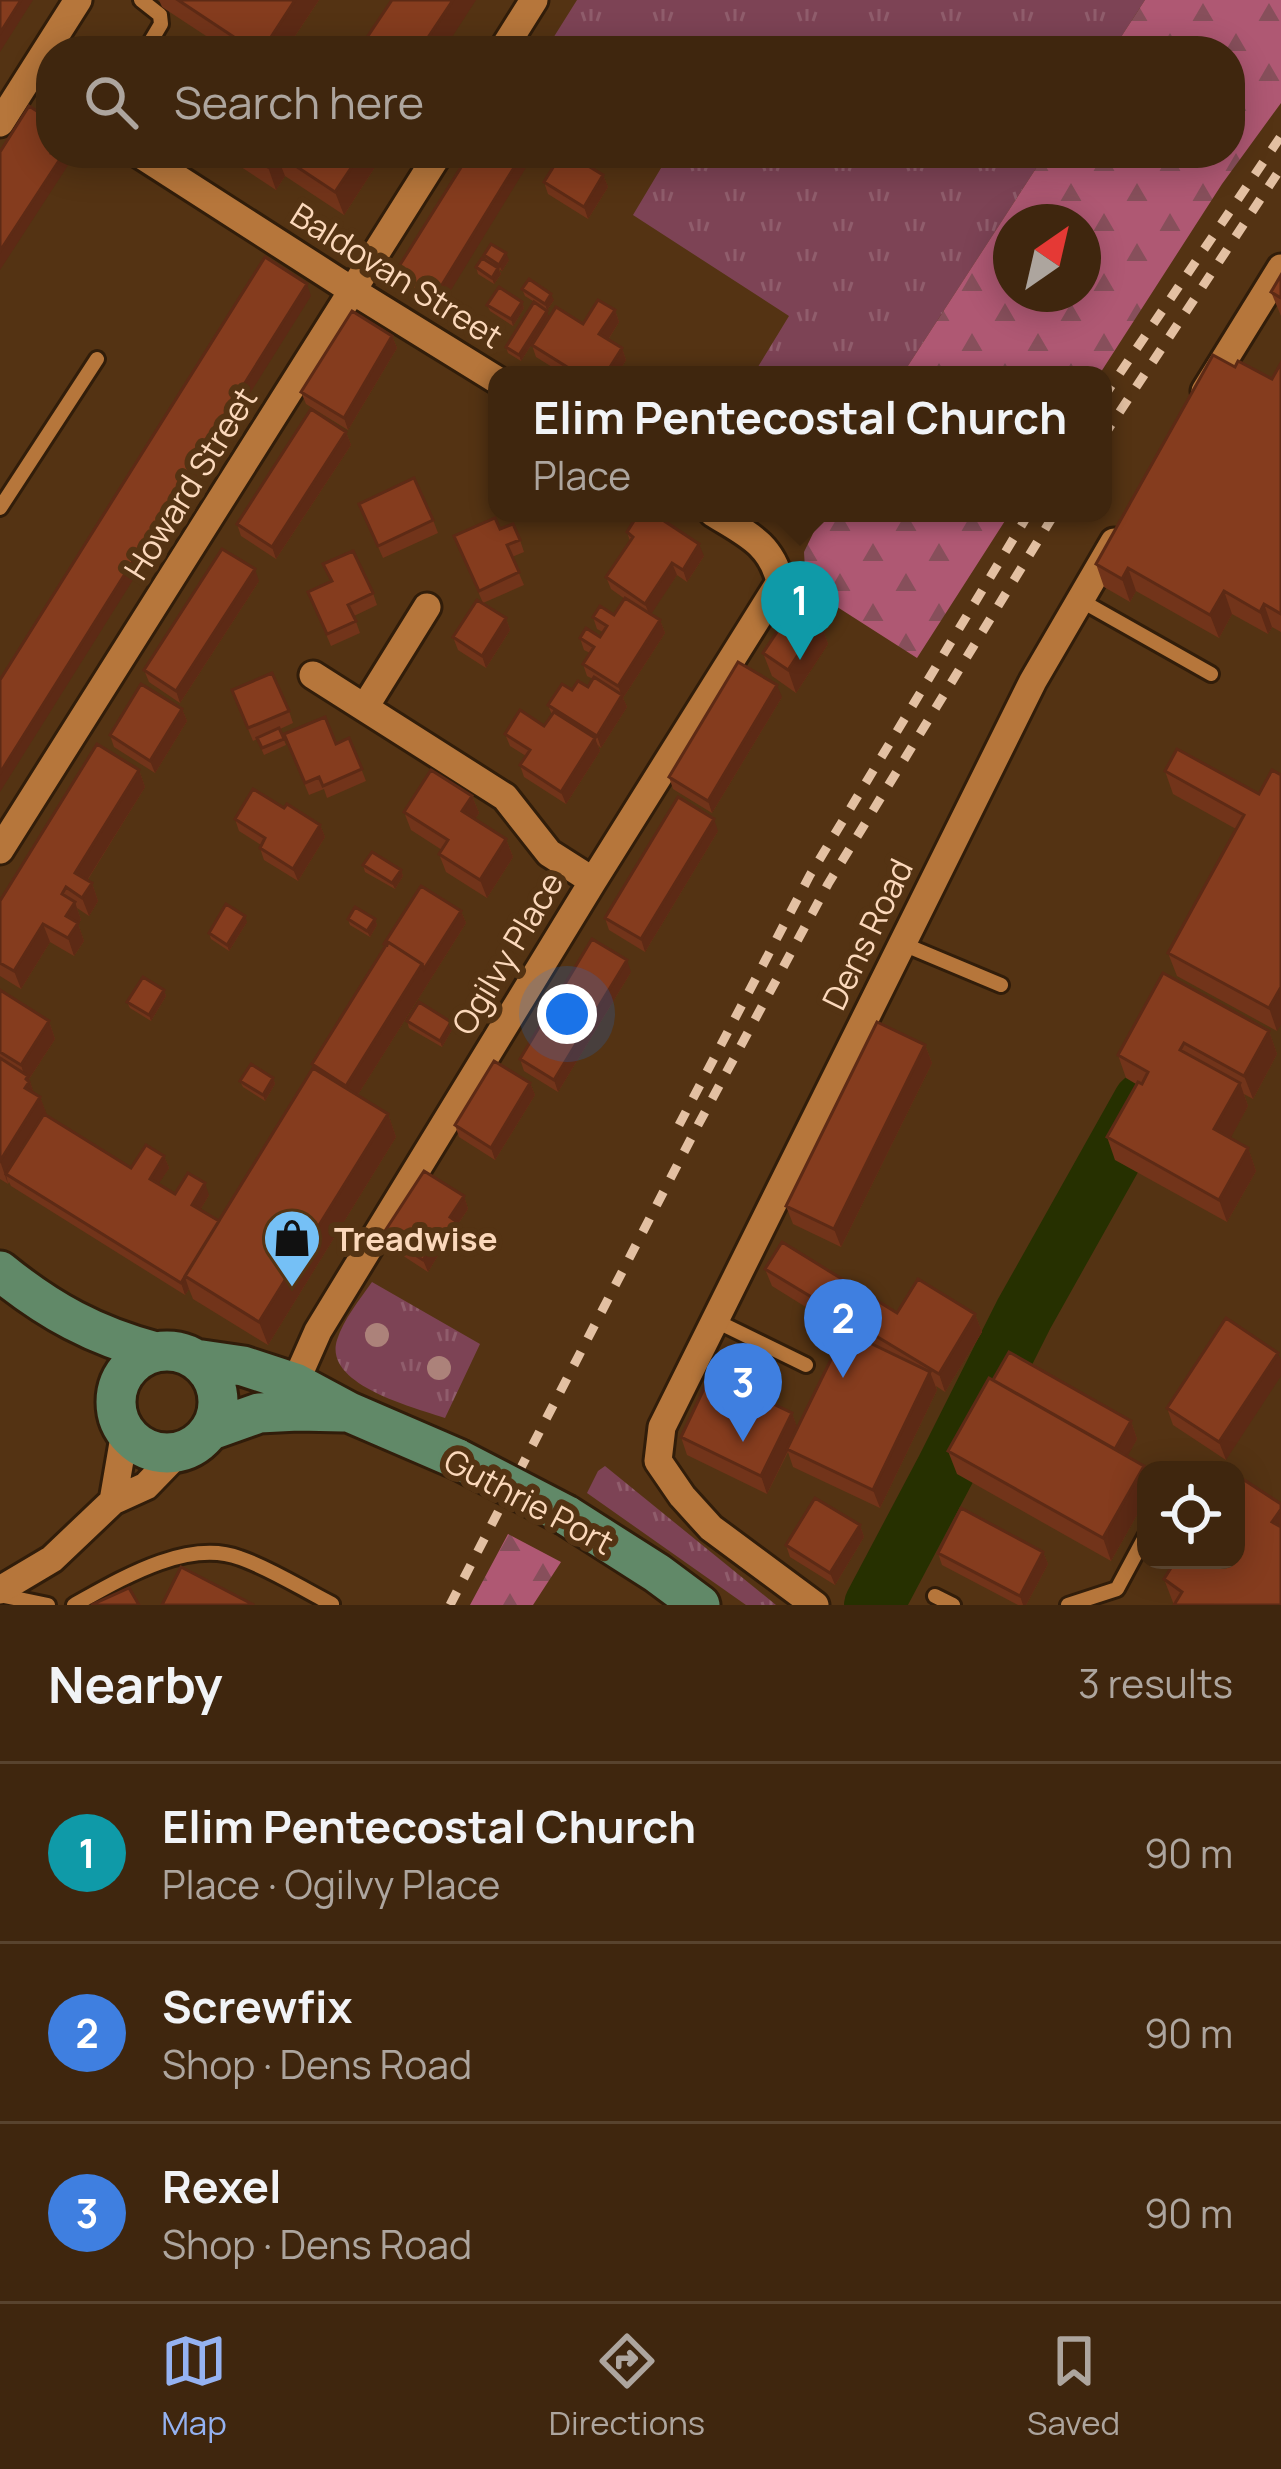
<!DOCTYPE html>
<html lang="en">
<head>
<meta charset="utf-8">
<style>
	:root { --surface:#3f260e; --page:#4a321c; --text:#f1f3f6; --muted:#ada59e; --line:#58432e; --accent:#95b2f1 }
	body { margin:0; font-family:Manrope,sans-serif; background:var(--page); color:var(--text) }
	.controls { position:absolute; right:36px; bottom:36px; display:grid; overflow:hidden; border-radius:24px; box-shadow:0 6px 30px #0003 }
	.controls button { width:108px; height:108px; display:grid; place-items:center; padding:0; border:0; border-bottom:3px solid var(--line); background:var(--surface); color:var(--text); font:60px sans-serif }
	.compass { position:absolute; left:993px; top:204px; width:108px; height:108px; border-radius:50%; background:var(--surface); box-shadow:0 6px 30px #0003; rotate:34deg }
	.you { position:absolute; left:567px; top:1014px; width:42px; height:42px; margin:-30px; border:9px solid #fff; border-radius:50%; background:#1a73e8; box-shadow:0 0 0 18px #1a73e833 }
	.badge { display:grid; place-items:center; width:78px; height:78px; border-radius:50%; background:var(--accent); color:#fff; font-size:39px; font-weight:700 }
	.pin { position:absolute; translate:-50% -99px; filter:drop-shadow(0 3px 6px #0008) }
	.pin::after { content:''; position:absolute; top:63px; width:42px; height:36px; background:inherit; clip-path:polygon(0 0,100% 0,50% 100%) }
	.popup { position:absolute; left:488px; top:366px; width:624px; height:156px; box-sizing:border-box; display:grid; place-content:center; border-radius:24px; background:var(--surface); filter:drop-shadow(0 3px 9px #0005); font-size:39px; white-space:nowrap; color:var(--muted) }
	.popup b { font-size:45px; color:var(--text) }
	.popup::after { content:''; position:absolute; left:50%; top:100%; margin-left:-24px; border:24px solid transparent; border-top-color:var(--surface) }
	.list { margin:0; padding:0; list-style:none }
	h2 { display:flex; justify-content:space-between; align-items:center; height:156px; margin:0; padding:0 48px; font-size:51px }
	h2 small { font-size:39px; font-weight:400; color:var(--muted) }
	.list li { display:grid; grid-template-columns:78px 1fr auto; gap:36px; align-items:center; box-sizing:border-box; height:180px; padding:0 48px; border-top:3px solid var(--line) }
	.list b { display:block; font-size:45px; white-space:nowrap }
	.list p { margin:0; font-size:39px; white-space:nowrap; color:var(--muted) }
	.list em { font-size:39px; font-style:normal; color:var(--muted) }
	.icon { flex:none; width:66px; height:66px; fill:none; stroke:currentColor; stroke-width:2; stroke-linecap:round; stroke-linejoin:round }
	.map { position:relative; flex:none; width:1281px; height:1605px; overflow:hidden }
	.search { position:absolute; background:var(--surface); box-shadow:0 6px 30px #0003; left:36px; right:36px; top:36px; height:132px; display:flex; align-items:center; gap:30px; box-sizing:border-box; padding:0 42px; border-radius:48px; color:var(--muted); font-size:45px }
	.sheet { height:696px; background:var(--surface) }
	nav { display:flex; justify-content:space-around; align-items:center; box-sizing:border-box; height:168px; border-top:3px solid var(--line); background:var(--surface); font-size:33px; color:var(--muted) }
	nav a { display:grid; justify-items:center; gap:6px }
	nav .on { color:var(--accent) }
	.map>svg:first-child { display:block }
	.grass { fill:url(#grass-tufts) }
	.forest { fill:url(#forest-firs); fill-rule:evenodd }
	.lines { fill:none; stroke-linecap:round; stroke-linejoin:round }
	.river { stroke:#263000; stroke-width:60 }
	.lane-casing { stroke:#311d0a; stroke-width:20 }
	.street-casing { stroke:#311d0a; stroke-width:33 }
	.primary-casing { stroke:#311d0a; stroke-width:45 }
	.lane { stroke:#b6763b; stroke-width:14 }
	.street { stroke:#b6763b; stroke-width:27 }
	.primary { stroke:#618968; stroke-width:39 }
	.rail { stroke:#e3c0a2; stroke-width:9; stroke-dasharray:15 15; stroke-linecap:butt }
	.primary-bridge-casing { stroke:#311d0a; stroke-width:45; stroke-linecap:butt }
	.primary-bridge { stroke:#618968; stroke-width:39 }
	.tree { fill:#ac827a }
	.wall { fill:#72341a }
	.shaded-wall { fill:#5d2a15 }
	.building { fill:#853c1e; stroke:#5d2a15; stroke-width:3 }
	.labels { text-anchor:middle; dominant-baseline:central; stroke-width:12; stroke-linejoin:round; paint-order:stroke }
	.street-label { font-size:33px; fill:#fbd8bb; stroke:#543313 }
	.poi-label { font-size:33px; font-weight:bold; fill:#fbd8bb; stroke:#543313; text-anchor:start }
</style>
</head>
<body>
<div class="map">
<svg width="1281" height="1605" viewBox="0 0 1281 1605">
	<defs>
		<pattern id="grass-tufts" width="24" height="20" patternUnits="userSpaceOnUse" patternTransform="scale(3)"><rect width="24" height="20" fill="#7d4355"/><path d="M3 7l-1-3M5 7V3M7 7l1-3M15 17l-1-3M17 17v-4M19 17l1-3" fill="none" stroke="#905d6c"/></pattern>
		<pattern id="forest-firs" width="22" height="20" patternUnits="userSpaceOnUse" patternTransform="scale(3)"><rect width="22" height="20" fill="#af5873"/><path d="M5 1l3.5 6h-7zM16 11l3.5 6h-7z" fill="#874f5b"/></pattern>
	</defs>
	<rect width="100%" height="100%" fill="#543313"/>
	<path class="grass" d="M577,0H1145L1112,51H545Z
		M670,153H1046L902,375H753L789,316L633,215Z
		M372,1282L480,1344L445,1418C414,1407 323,1385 337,1340C343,1320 360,1299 372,1282Z
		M605,1466L776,1605H746L587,1493L598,1471Z"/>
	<path class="forest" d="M1145,0H1281V103L1222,184L1099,375H902L1046,153H1230V51H1112ZM1011,222H1083V294H1011Z
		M823,513H1010L917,658L806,587L804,552Z
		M508,1534L561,1562L533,1605H470Z"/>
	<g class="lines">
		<path class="river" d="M874,1605L946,1469L1024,1314L1143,1102"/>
		<defs>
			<path id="lane" d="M141,0L160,15L161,24L145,51
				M0,508L97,359
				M1080,600L1211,674
				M903,944L1001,985
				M716,1321L806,1365
				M0,1595L48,1605
				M935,1596L953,1605
				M74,1605C119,1580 187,1538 240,1558C272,1569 302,1589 332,1604
				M1068,1605L1117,1589L1146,1535"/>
			<path id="street" d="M502,51L534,0
				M0,123L78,0
				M138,153L353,291L497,380
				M1205,391L1281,268
				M313,675L505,797L549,853L593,881
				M365,707L427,607
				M0,850L439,153
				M295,1383L318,1331L593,881L780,582C771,543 745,533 713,513
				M113,1501L125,1431
				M0,1590L52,1559L113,1501L146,1486L179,1452
				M815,1605L711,1528L682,1496L658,1461L662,1427L1033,681L1114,542"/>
			<path id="primary" d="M0,1271C49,1311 95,1336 156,1352
				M116 1402a51 51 0 1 1 102 0a51 51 0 1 1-102 0Z
				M195,1359L243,1366L295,1383L349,1412L458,1459
				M211,1430L259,1413L298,1411L343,1412
				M566,1515L657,1573L700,1605"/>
		</defs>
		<use href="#lane" class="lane-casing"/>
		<use href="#street" class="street-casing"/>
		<use href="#primary" class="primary-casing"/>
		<use href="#lane" class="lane"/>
		<use href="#street" class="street"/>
		<use href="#primary" class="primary"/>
		<path class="rail" d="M1103,398L1281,136
			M1103,437L1281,168
			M679,1125L810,875L1029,513
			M450,1605L698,1125L828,884L1055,513"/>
		<defs>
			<path id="primary-bridge" d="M458,1459L566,1515"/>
		</defs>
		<use href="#primary-bridge" class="primary-bridge-casing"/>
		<use href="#primary-bridge" class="primary-bridge"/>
	</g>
	<g class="tree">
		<circle cx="377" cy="1335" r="12"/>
		<circle cx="439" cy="1368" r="12"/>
	</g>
	<path class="wall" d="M159,0H319L285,51H229L162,7Z
		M210,153H384L344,215L285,176L276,190L226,157L223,161Z
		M470,153L437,313L398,288L393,276Z
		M603,175L608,187L588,219L548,194L544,182Z
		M484,255L509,260L502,271L499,269L501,274L494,284L478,274L476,267L486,260Z
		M1281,275V316L1271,292Z
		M522,289L554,300L547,310L525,296Z
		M522,302L524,308L513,326L490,311L487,305Z
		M615,310L619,322L608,340L622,348L626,360L617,375H565L536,357L532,345Z
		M549,317L521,361L508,353L506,347Z
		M392,336L397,348L348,430L306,404L301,392Z
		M1281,363V632L1272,627L1268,634L1232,614L1219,638L1136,591L1130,602L1104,587L1096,564L1235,367L1272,379Z
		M346,432L351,445L276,559L241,536L237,524Z
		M359,504L433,520L438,533L383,558Z
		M500,529L520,540L524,552L512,557L524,585L483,603L454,536Z
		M627,532L704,556L687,582L677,575L650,614L660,620L665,633L623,698L627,707L601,748L598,745L600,751L566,804L524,777L520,765L526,756L510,746L505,734L544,726L552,715L548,705L572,690L588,687L593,679L587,676L583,664L590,653L584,650L580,638L600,637L603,632L597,629L593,617L614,615L625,599L611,589L606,577L630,541Z
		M323,564L373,593L377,605L354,616L360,633L331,646L308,592L331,582Z
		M259,581L180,703L149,682L144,670Z
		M506,618L510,630L486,668L458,650L453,637Z
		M820,621L828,644L796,693L772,676L763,653Z
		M232,690L289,711L293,723L280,729L286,745L264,755L257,739L253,741Z
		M782,697L712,813L673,789L669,777Z
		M182,709L187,721L155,773L114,747L110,735Z
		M284,734L336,744L349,738L366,781L327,798L324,789L309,795Z
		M139,770L145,787L87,881L92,883L98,901L89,916L77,908L81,920L78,924L84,941L74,956L50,942L21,989L0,976V901Z
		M1165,771L1259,794L1277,1031L1177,976L1168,953L1236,829L1173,794Z
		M472,796L479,813L475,819L506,839L513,857L487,898L446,872L439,854L442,850L411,830L404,812Z
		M284,808L320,825L325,837L298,881L264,860L260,848L261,845L239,831L235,819Z
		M718,831L645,952L609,930L605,918Z
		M363,865L401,870L403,876L395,889L365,872Z
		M461,911L466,923L357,1096L388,1114L396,1137L268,1345L193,1299L189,1289L185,1295L11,1186L9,1182L8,1184L0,1179V990L49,1021L55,1039L29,1079L34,1094L40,1097L47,1116L131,1168L164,1156L169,1168L158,1184L175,1194L209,1195L200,1210L219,1221L313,1069L312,1064L386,947L384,944Z
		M348,919H375L377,925L370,937L350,925Z
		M247,922L229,951L211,939L209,933Z
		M631,972L558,1092L524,1071L520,1059Z
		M1163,973L1269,1031L1277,1054L1253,1099L1244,1094L1248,1106L1230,1138L1248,1148L1256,1171L1227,1222L1115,1160L1107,1137L1136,1084L1126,1078L1118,1055Z
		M164,990L166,996L151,1021L130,1008L127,1002Z
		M407,1021L453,1028L442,1047L409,1028Z
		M925,1045L932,1063L841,1247L793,1224L786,1206Z
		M273,1078L275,1084L265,1101L243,1087L240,1081Z
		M530,1083L535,1095L495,1160L459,1137L455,1125Z
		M464,1196L468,1209L458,1224L462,1234L450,1252L443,1247L428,1272L388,1246L383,1234Z
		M765,1269L897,1313L975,1314L982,1332L945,1392L936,1386L937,1390L880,1508L793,1467L788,1452L767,1494L687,1455L681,1437L792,1413L797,1428L846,1332L772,1286Z
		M1226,1318V1460L1173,1425L1167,1408Z
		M1131,1421L1137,1439L1127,1456L1146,1472V1499L1111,1561L957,1474L948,1451Z
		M1238,1476L1281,1504V1605H1174L1164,1579L1170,1570L1166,1560H1236V1477L1237,1479Z
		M860,1525L864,1537L835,1585L790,1557L786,1545Z
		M1043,1552L1048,1564L1026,1605H1018L942,1565L938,1553Z"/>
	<path class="shaded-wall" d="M21,0H33L0,52V33Z
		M295,0H319L285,51H262Z
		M453,0H476L443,51H419Z
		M64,153H76L0,270V251Z
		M276,153L285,176L276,190L268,167Z
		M361,153H384L344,215L335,192Z
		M523,153H535L437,313L432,301Z
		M603,175L608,187L588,219L584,207Z
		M506,253L509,260L502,271L499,265Z
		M498,268L501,274L494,284L492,278Z
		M307,284L311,296L0,792V773Z
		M551,294L554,300L547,310L545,304Z
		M522,302L524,308L513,326L511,319Z
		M615,310L619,322L604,346L599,334Z
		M547,311L549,317L521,361L519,355Z
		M392,336L397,348L348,430L344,418Z
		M622,348L626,360L617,375H605Z
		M346,432L351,445L276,559L272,547Z
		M699,544L704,556L687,582L683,570Z
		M672,563L677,575L650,616L645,604Z
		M1128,568L1136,591L1130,602L1122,579Z
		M255,569L259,581L180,703L176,691Z
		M1224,591L1232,614L1219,638L1210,615Z
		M1264,604L1272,627L1268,634L1260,612Z
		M506,618L510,630L486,668L482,656Z
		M660,620L665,633L623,698L627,707L601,748L597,736L622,696L618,686Z
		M820,621L828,644L796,693L788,670Z
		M777,685L782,697L712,813L708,801Z
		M182,709L187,721L155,773L150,761Z
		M595,738L600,751L566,804L561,792Z
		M139,770L145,787L81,890L75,873Z
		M472,796L479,813L469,829L462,811Z
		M714,819L718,831L645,952L641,939Z
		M320,825L325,837L298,881L293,869Z
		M506,839L513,857L487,898L480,880Z
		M401,870L403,876L395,889L392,883Z
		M92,883L98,901L89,916L82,898Z
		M75,902L81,920L78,924L84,941L74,956L68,938L66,916Z
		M461,911L466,923L352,1104L346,1086L422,964Z
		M245,916L247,922L229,951L227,945Z
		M375,919L377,925L370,937L367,931Z
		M43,924L50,942L21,989L14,971Z
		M627,960L631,972L558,1092L554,1080Z
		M1281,987V1025L1277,1031L1269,1008Z
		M164,990L166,996L151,1021L149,1015Z
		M49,1021L55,1039L29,1079L36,1099L40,1097L49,1120L6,1174L8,1184L0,1161L27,1084L21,1065Z
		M451,1022L453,1028L442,1047L440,1041Z
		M1269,1031L1277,1054L1253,1099L1244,1076Z
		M925,1045L932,1063L841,1247L834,1229Z
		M273,1078L275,1084L265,1101L263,1095Z
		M530,1083L535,1095L495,1160L491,1148Z
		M1240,1083L1248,1106L1223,1152L1214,1129Z
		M388,1114L396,1137L268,1345L259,1322Z
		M1248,1148L1256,1171L1227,1222L1219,1200Z
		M164,1156L169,1168L154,1191L150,1179Z
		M205,1183L209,1195L196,1217L192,1205Z
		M464,1196L468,1209L458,1224L462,1234L450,1252L446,1239L450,1217Z
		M439,1235L443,1247L428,1272L423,1260Z
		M185,1277L189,1289L185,1295L181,1283Z
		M975,1314L982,1332L945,1392L939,1374Z
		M1278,1353L1281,1360V1376L1226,1460L1219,1442Z
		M930,1372L937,1390L880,1508L873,1490Z
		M792,1413L798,1430L767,1494L761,1476Z
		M1131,1421L1137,1439L1120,1470L1113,1452Z
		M1144,1466L1146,1472V1499L1111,1561L1103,1538Z
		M1281,1509V1545L1272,1522Z
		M860,1525L864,1537L835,1585L830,1573Z
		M1043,1552L1048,1564L1026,1605H1023L1020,1596Z"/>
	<path class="building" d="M0,0H21L0,33Z
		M178,0H295L262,51H255Z
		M392,0H453L419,51H358Z
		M29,106L51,120V153H64L0,251V152Z
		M247,153H361L335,192L276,153L268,167Z
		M470,153H523L432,301L393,276Z
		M562,153H567L603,175L584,207L544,182Z
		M491,244L506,253L499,265L484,255Z
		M265,257L307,284L0,773V680Z
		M482,258L498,268L492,278L476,267Z
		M1281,275V298L1271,292Z
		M529,279L551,294L545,304L522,289Z
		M499,287L522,302L511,319L487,305Z
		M598,300L615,310L599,334L622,348L605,375H580L532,345L556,307L583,324Z
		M534,302L547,311L519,355L506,347Z
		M352,311L392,336L344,418L301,392Z
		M1213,355L1235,367L1238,361L1272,379L1281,363V614L1264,604L1260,612L1224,591L1210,615L1128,568L1122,579L1096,564Z
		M311,409L346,432L272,547L237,524Z
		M414,478L433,520L378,546L359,504Z
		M639,513H652L699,544L683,570L672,563L645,604L606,577L633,537L627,532Z
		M495,518L500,529L513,524L520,540L507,545L519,572L479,591L454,536Z
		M222,549L255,569L176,691L144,670Z
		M353,551L373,593L348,605L356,621L327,634L308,592L332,581L323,564Z
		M625,598L660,620L618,686L583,664L594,647L580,638L586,628L600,637L607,626L593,617L600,606L614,615Z
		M477,600L506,618L482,656L453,637Z
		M795,605L820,621L788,670L763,653Z
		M738,662L777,685L708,801L669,777Z
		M272,673L289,711L248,728L232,690Z
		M594,677L622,695L597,736L548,705L562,684L572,690L578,681L588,687Z
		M141,684L182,709L150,761L110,735Z
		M520,710L544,726L554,712L595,738L561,792L520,765L530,750L505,734Z
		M325,717L336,744L349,738L362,769L323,786L319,777L305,783L284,734Z
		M279,728L284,739L262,748L257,738Z
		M97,744L139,770L75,873L92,883L82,898L66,887L62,894L75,902L66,916L78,923L68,938L43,924L14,971L0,963V901Z
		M1177,749L1259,794L1272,770L1281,775V987L1269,1008L1168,953L1244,815L1165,771Z
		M431,770L472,796L462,811L506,839L480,880L439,854L448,840L404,812Z
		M253,789L284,808L287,804L320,825L293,869L260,848L265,838L235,819Z
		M678,797L714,819L641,939L605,918Z
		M372,852L401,870L392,883L363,865Z
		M421,886L461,911L424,969L422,964L388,942L387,945L384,944Z
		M226,904L245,916L227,945L209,933Z
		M355,907L375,919L367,931L348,919Z
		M592,939L627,960L554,1080L520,1059Z
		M388,942L422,964L346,1086L312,1064Z
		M1163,973L1269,1031L1244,1076L1184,1043L1180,1050L1240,1083L1214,1129L1248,1148L1219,1200L1107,1137L1138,1082L1142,1084L1148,1072L1118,1055Z
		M143,977L164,990L149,1015L127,1002Z
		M0,990L49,1021L21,1065L0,1052Z
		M419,1002L451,1022L440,1041L407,1021Z
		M877,1022L925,1045L834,1229L786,1206Z
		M0,1058L28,1076L26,1079L29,1082L25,1088L40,1097L0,1161Z
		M494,1061L530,1083L491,1148L455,1125Z
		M251,1064L273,1078L263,1095L240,1081Z
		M313,1068L388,1114L259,1322L185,1276Z
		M44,1114L131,1168L146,1145L164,1156L150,1179L175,1194L188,1173L205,1183L192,1205L219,1221L181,1283L6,1174Z
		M424,1171L464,1196L450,1217L457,1222L446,1239L439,1235L423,1260L383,1234Z
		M782,1242L897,1313L918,1279L975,1314L939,1374L765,1269Z
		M1226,1318L1278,1353L1219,1442L1167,1408Z
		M845,1331L930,1372L873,1490L787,1449Z
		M1009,1352L1131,1421L1115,1449L993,1380Z
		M711,1374L792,1413L761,1476L681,1437Z
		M989,1378L1144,1466L1103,1538L948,1451Z
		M1238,1476L1281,1504V1509L1272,1522L1281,1527V1605H1174L1182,1592L1164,1579L1176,1560H1236V1480Z
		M815,1498L860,1525L830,1573L786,1545Z
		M961,1508L1043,1552L1020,1596L938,1553Z
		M181,1567L254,1605H162Z
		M129,1588L139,1605H91Z"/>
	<defs>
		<symbol id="shop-pin" viewBox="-11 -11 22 30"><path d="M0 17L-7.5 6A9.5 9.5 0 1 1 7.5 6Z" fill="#75c0f6" stroke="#543313"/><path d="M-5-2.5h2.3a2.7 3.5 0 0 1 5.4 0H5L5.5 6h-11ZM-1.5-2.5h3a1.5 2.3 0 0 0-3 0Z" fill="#111"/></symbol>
	</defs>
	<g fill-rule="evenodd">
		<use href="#shop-pin" x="259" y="1205" width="66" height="90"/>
	</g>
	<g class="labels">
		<g class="street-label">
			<text transform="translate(397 275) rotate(32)">Baldovan Street</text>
			<text transform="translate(190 483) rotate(-58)">Howard Street</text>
			<text transform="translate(867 934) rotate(-64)">Dens Road</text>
			<text transform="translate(507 953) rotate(-59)">Ogilvy Place</text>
			<text transform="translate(529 1501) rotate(28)">Guthrie Port</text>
		</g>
		<g class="poi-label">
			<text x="334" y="1238">Treadwise</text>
		</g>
	</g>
</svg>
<div class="controls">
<button><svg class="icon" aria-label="locate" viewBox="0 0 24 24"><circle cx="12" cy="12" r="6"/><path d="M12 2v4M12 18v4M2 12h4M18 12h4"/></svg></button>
</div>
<svg class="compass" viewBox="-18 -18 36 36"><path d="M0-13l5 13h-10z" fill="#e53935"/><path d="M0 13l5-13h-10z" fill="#ada59e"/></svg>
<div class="you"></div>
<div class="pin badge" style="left:800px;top:660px;background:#0f9aa8">1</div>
<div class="popup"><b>Elim Pentecostal Church</b>Place</div>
<div class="pin badge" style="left:843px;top:1378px;background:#3f7fe0">2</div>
<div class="pin badge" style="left:743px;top:1442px;background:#3f7fe0">3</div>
<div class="search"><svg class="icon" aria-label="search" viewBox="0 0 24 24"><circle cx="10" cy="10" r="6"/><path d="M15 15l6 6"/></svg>Search here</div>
</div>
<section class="sheet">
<h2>Nearby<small>3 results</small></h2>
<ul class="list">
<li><span class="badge" style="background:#0f9aa8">1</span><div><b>Elim Pentecostal Church</b><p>Place · Ogilvy Place</p></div><em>90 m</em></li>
<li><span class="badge" style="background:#3f7fe0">2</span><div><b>Screwfix</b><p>Shop · Dens Road</p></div><em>90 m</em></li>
<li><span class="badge" style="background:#3f7fe0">3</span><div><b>Rexel</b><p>Shop · Dens Road</p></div><em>90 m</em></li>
</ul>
</section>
<nav>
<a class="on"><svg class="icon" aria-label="map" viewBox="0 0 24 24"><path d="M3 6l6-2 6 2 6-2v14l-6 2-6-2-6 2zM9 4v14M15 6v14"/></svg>Map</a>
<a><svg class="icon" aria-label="directions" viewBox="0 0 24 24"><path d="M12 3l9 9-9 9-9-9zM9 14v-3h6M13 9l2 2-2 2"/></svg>Directions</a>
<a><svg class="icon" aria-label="saved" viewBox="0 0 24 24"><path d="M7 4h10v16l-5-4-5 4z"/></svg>Saved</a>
</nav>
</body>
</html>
